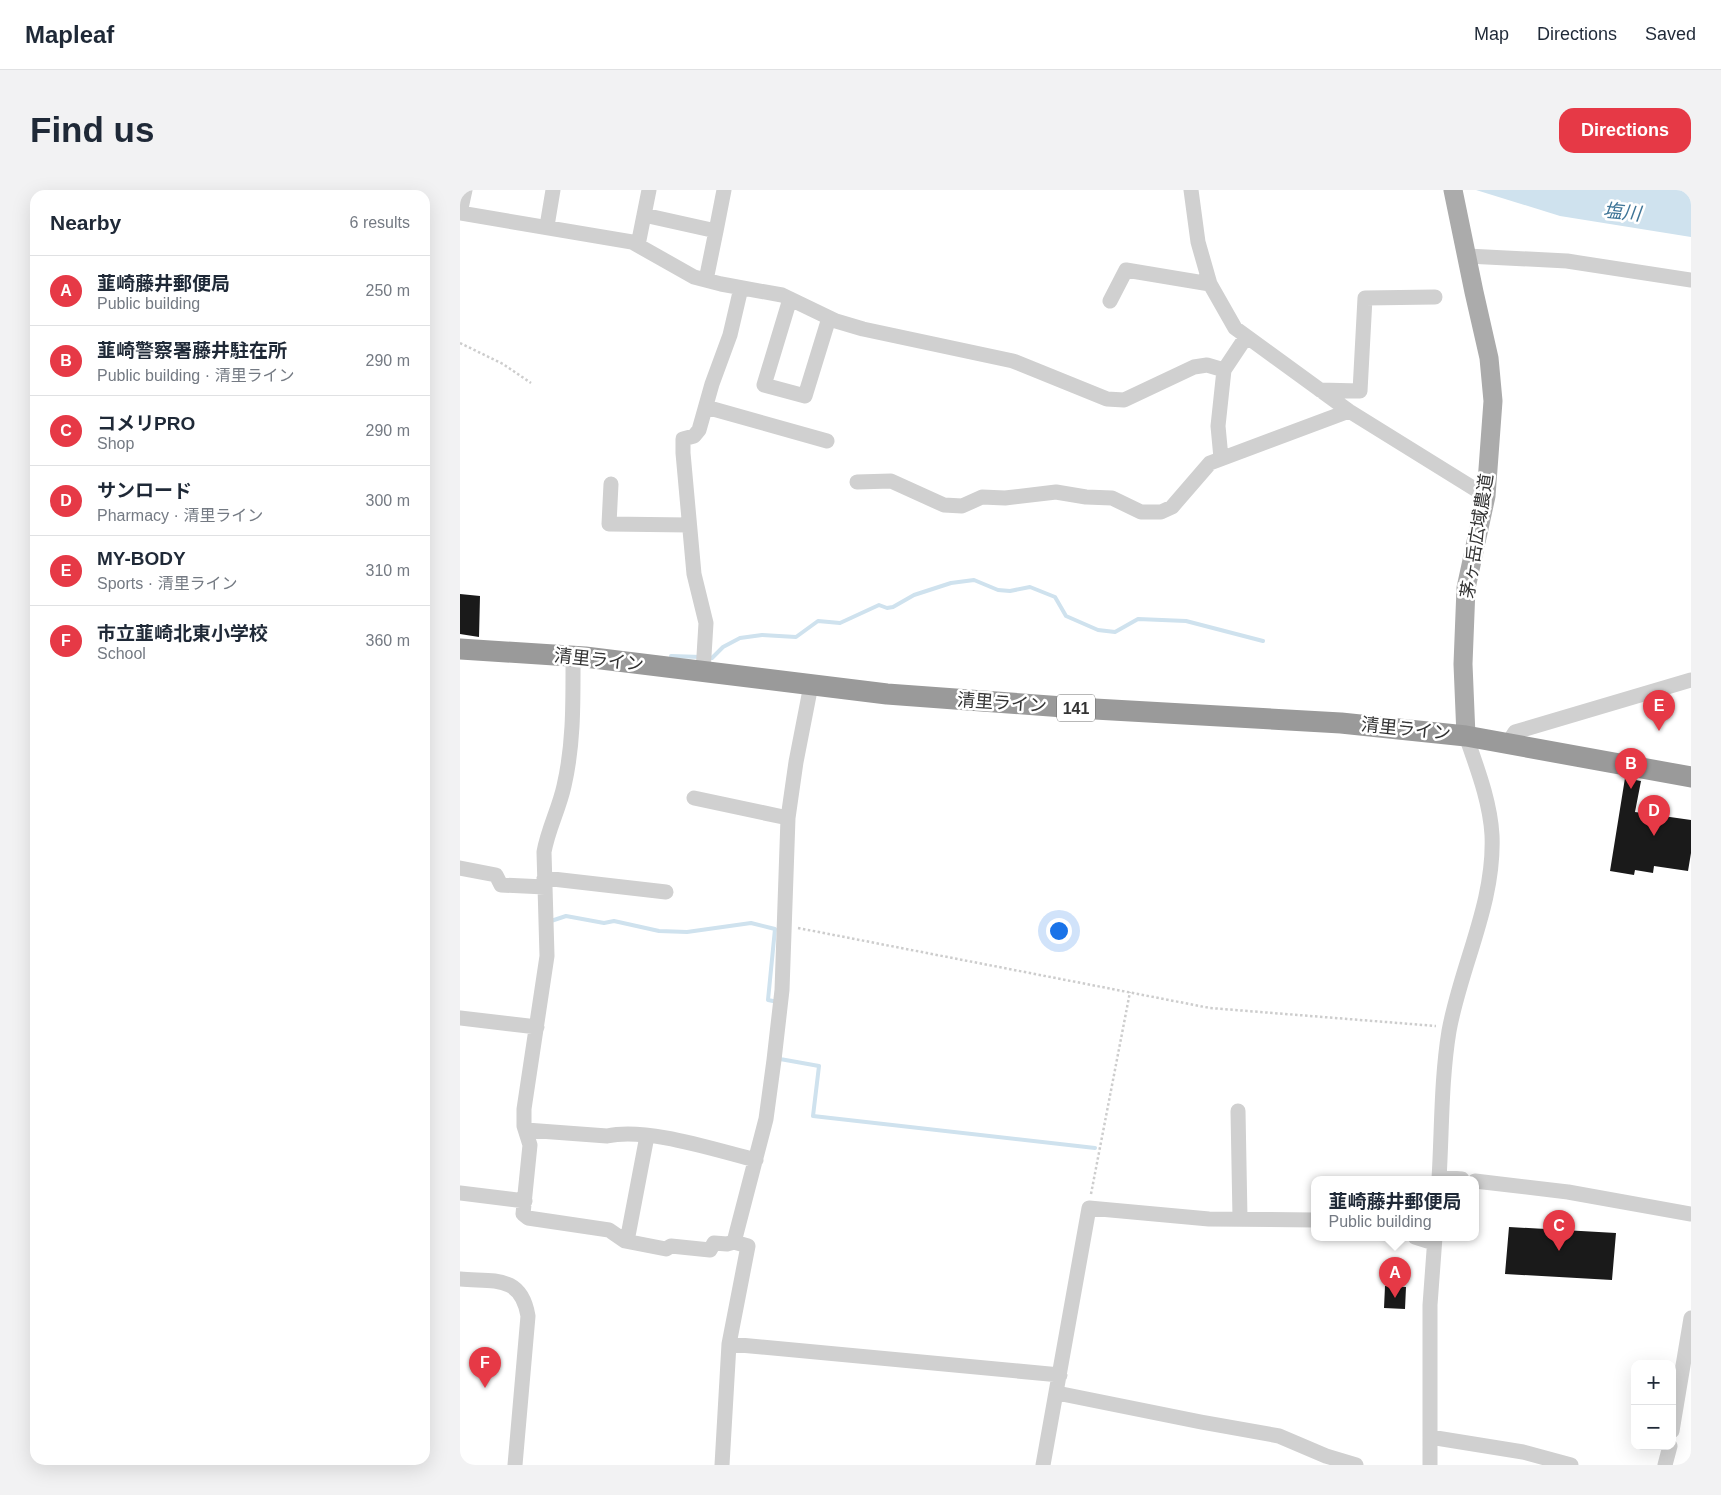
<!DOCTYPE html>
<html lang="en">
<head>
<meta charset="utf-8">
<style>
	:root { --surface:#fff; --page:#f2f2f3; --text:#1f2937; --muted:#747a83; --line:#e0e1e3; --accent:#e63946 }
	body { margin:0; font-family:Arial,"Noto Sans JP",sans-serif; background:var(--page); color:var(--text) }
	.controls { position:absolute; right:15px; bottom:15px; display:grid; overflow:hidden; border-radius:10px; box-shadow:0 5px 20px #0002 }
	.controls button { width:45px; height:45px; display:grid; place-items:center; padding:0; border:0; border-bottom:1px solid var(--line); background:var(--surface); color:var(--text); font:25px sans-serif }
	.you { position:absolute; left:598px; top:740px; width:18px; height:18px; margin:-12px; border:4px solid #fff; border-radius:50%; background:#1a73e8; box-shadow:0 0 0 8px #1a73e833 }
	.badge { display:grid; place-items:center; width:32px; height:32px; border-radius:50%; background:var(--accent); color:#fff; font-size:16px; font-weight:700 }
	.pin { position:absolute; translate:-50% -41px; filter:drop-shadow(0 1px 2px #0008) }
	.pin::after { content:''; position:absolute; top:26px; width:18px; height:15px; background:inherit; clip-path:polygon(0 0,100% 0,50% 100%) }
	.popup { position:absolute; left:851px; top:986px; width:168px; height:65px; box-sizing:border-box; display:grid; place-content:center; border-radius:10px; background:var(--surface); filter:drop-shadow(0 1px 4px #0005); font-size:16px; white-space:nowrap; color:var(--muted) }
	.popup b { font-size:19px; color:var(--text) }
	.popup::after { content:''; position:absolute; left:50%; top:100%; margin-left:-10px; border:10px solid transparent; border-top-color:var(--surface) }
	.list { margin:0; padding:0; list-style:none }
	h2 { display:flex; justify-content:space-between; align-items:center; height:65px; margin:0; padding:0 20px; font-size:21px }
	h2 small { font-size:16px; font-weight:400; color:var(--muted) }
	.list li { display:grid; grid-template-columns:32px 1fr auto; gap:15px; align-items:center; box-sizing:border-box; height:70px; padding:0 20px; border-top:1px solid var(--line) }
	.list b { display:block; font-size:19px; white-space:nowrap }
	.list p { margin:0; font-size:16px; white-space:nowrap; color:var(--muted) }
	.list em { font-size:16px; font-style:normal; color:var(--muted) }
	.map { position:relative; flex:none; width:1231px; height:1275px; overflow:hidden; border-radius:15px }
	header { display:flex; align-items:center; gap:30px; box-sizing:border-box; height:70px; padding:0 25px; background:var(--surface); border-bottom:1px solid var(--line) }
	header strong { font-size:24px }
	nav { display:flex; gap:28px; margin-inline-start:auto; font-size:18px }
	.intro { display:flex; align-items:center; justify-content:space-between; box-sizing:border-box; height:120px; padding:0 30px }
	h1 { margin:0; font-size:35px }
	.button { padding:12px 22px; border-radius:15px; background:var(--accent); color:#fff; font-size:18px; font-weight:700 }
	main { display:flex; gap:30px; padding:0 30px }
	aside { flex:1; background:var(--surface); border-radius:15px; box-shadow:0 5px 20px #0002 }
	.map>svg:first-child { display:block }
	.water { fill:#cfe2ee }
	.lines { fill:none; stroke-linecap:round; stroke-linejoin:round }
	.stream { stroke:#cfe2ee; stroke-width:4 }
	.building { fill:#1a1a1a }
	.path { stroke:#cdcdcd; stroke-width:2.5; stroke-dasharray:2.5 2.5; stroke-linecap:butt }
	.minor { stroke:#d0d0d0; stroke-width:15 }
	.major { stroke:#ababab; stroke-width:19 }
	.highway { stroke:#9a9a9a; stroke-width:21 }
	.labels { text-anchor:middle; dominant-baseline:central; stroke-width:5; stroke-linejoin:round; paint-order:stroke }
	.shield { fill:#fff; stroke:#707070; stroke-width:1 }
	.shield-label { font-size:16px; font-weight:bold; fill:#333 }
	.street-label { font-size:18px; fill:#333; stroke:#fff }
	.water-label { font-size:19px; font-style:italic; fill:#3f7597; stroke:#fff }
</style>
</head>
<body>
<header>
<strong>Mapleaf</strong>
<nav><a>Map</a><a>Directions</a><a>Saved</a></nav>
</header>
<div class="intro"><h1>Find us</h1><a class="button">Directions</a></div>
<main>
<aside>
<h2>Nearby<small>6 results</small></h2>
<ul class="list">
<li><span class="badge">A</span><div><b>韮崎藤井郵便局</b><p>Public building</p></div><em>250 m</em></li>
<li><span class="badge">B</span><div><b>韮崎警察署藤井駐在所</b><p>Public building · 清里ライン</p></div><em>290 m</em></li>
<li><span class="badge">C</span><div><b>コメリPRO</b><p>Shop</p></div><em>290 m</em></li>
<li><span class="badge">D</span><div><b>サンロード</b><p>Pharmacy · 清里ライン</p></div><em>300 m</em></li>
<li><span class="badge">E</span><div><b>MY-BODY</b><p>Sports · 清里ライン</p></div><em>310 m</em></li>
<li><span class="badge">F</span><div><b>市立韮崎北東小学校</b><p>School</p></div><em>360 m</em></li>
</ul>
</aside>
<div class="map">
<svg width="1231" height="1275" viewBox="0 0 1231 1275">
	<rect width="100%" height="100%" fill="#fff"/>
	<path class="water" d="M1016,0H1231V47L1100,26Z"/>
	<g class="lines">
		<path class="stream" d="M211,466L241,467
			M248,467L252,468L263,457L280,448L302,445L336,447L358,431L380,433L419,415L427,418L433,417L454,405L491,393L514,390L538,400L550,401L570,397L595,407L606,426L638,440L655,442L678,429L726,431L803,451
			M91,731L106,726L144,733L154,731L199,741L227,742L291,733L315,739L308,810L318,812
			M320,866V869L359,876L353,926L635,958"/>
	</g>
	<path class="building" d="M0,404L20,406L19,447L0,444Z
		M1165,588L1181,591L1175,622L1231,630V663L1228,681L1194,676L1193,683L1175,680L1174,685L1150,681Z
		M1049,1037L1156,1043L1152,1090L1045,1084Z
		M925,1096L946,1097L945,1119L924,1118Z"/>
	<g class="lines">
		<path class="path" d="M0,153L43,174L71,193
			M338,738L750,818L976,836
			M631,1004L670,802"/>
		<path class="minor" d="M731,0L738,52L750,94L775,138L889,221L1026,306
			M0,23L172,52L234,87L261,94L322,105L376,131L403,139L553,171L647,209L664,210L734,177L747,175L764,180L786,147
			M0,23L5,0
			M184,25L256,41L264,0
			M87,36L93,0
			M178,55L189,0
			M1007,66L1107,71L1231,90
			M246,90L256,41
			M330,109L304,195L345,206L369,128
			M650,111L666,80L750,94
			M860,200L900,201L905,108L975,107
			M246,217L367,251
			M761,268L758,236L764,180
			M397,292L431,291L484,315L502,316L522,307L545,308L596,302L626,307L652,308L681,322H701L712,317L750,273L889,221
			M151,294L149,334L229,335
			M113,466C113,510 114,553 104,596C99,619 88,639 84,662L87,766L64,919V936L70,955L63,1024L68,1028L149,1040L165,1051L206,1059L211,1056L250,1060L254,1053L267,1054L274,1052
			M243,482L246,433L234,384L223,263V249L234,246L239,240L252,194L270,145L281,98
			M1048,553L1055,542L1231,490
			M234,608L328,628
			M0,678L36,685L41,695L85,697
			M84,688L206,702
			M0,828L77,837
			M778,921L780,1028
			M66,940L147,946C187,937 255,960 296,970
			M979,987L1002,989
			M979,989C982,940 981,890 989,841C1001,775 1035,713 1032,645C1030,611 1017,578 1006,546
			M1015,991L1108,1002L1231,1024
			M0,1003L65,1011
			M955,1047L974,1053
			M167,1051L187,946
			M0,1089C33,1092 61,1084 68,1126L55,1275
			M269,1154L288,1056L274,1052L306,929L314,870L322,800L328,628L336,572L351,495
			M597,1203L741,1232L819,1246L866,1266L896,1275
			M1212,1241L1231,1128
			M970,1247L1063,1262L1111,1275
			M262,1275L269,1154L600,1185
			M583,1275L629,1018L749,1029L855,1030
			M970,1275V1115L975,1047
			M1205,1275L1210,1256"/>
		<path class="major" d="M993,0L1014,102L1029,168L1033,211L1026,306L1006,398L1003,474L1006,546"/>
		<path class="highway" d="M0,459L125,467L427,504L617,518L881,533L1006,546L1231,587"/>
	</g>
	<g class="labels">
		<rect class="shield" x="597" y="504.5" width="38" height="27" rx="4"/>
		<g class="shield-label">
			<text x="616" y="518">141</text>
		</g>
		<g class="street-label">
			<text transform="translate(1017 346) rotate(-81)">茅ヶ岳広域農道</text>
			<text transform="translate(139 470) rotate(6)">清里ライン</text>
			<text transform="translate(542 513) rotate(4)">清里ライン</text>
			<text transform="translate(946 539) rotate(6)">清里ライン</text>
		</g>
		<g class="water-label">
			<text transform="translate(1162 22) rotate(6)">塩川</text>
		</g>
	</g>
</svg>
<div class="controls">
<button>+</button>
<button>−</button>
</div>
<div class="you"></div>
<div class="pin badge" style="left:935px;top:1108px">A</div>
<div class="popup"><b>韮崎藤井郵便局</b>Public building</div>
<div class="pin badge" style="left:1171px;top:599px">B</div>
<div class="pin badge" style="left:1099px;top:1061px">C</div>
<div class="pin badge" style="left:1194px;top:646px">D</div>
<div class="pin badge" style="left:1199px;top:541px">E</div>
<div class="pin badge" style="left:25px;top:1198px">F</div>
</div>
</main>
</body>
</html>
